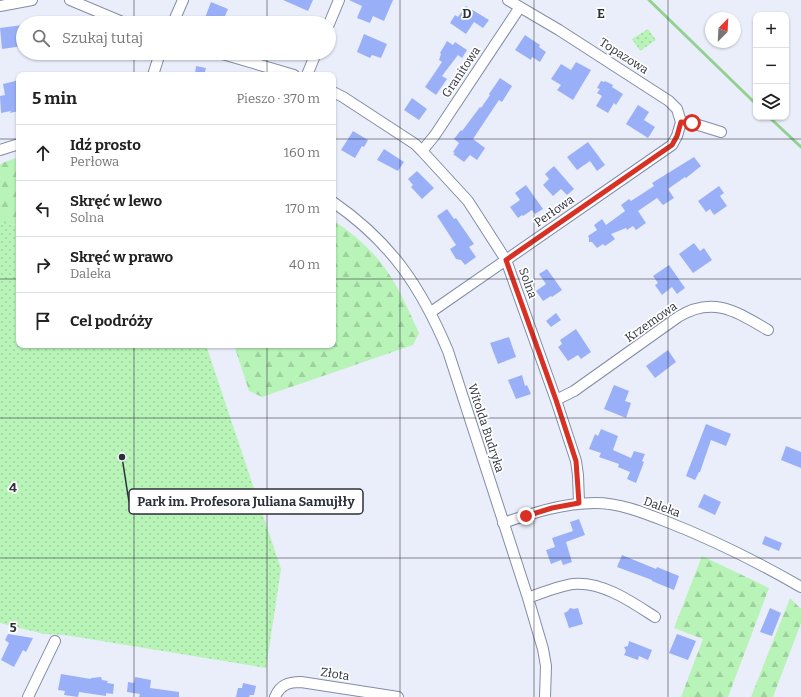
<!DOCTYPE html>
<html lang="pl">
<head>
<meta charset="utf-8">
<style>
	:root { --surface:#fff; --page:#f6f6f6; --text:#222; --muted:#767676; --line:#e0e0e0 }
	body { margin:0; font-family:Bitter,serif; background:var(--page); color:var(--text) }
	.controls { position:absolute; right:12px; top:12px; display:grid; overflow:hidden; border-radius:8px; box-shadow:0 1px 3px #0004 }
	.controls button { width:36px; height:36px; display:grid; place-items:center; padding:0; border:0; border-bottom:1px solid var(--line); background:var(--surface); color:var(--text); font:20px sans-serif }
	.compass { position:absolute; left:705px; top:12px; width:36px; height:36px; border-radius:50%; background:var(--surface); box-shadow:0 1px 3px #0004; rotate:24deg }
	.stop { position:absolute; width:12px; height:12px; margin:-9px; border:3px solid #d93025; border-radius:50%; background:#fff }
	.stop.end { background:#d93025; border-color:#fff; box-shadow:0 1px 4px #0008 }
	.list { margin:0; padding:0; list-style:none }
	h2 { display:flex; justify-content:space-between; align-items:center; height:52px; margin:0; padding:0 16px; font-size:17px }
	h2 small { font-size:13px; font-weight:400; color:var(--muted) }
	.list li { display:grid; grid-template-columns:26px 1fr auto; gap:12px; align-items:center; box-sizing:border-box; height:56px; padding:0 16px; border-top:1px solid var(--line) }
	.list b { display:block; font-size:15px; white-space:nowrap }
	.list p { margin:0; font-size:13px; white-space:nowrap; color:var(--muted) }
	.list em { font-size:13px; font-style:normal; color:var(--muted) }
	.icon { flex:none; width:22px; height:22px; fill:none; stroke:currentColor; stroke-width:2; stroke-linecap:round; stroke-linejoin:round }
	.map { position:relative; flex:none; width:801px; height:697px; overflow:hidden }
	.search { position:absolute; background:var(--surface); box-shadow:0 1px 3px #0004; left:16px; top:16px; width:320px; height:44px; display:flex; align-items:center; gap:10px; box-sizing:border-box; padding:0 14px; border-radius:22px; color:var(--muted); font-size:15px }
	.panel { position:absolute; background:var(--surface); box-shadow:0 1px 3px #0004; left:16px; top:72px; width:320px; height:276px; border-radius:8px }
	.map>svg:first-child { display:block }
	.grass { fill:url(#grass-dots) }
	.forest { fill:url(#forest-firs) }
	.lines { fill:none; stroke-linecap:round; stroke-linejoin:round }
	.stream { stroke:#93d192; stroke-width:3 }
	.building { fill:#99b0f9 }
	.street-casing { stroke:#838ca6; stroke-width:12 }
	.street { stroke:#fff; stroke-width:10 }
	.route { stroke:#d93025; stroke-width:5 }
	.grid { fill:none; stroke:#2c303a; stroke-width:1; stroke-opacity:0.55 }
	.labels { text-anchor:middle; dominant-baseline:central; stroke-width:3.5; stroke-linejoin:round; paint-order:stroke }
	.street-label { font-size:12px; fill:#2c303a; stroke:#fff }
	.grid-label { font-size:13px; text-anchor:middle; font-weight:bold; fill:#2c303a; stroke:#fff; stroke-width:3.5; stroke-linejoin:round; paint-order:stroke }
	.leader { fill:none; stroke:#2c303a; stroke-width:1.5 }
	.callout-dot { fill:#2c303a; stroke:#fff; stroke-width:1.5 }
	.callout { fill:#fff; stroke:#2c303a; stroke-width:1.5 }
	.callout-label { font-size:13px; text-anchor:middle; font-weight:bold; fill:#2c303a }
</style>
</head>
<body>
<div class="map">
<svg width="801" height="697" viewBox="0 0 801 697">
	<defs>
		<pattern id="grass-dots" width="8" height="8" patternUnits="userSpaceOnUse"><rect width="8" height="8" fill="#b8f3b7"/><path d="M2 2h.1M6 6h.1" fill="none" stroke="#9ed19e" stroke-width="1.8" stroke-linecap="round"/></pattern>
		<pattern id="forest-firs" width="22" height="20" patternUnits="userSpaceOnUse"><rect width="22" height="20" fill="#b8f3b7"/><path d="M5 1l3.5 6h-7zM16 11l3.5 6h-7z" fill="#9ed19e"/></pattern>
	</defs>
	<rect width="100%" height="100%" fill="#eaeefa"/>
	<path class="grass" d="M648,29L656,40L640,51L632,39Z
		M0,223L19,225V345H206L281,569L266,668L65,635L44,634L0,623Z"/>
	<path class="forest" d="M19,157V225L0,223V165L2,163Z
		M333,220C349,231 364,243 377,258C396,280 407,307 419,333L413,345L262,397L249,391L234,345H333Z
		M702,556L769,588L728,697H681L703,639L674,628Z
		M790,598L801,609V623L773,697H751Z"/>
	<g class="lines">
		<path class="stream" d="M649,0L756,104
			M769,117L801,147"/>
	</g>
	<path class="building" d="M283,0H313L308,11Z
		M349,0H393L384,21L373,16L370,23L357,18L362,6Z
		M211,2L228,9L222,23H203Z
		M466,6L489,20L483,28L474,22L466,34L450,23L455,15L458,17Z
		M23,25V46L2,49L0,28Z
		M364,34L387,44L381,58L372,55L370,58L357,52Z
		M525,35L540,45L539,47L546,52L540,62L532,57L531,60L515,50Z
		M447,41L453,45L455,42L467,50L462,58L458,55L442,76L447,79L436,95L425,87L442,62L439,60L441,54L440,53Z
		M576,62L591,70L573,100L557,90L561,85L551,79L561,64L571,70Z
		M196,66L206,68L204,75H195Z
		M500,78L512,86L502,102L499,100L473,139L485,148L477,160L470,155L464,162L453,154L455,153L453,152L459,143L454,139L461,130L462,131L480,107L481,108L490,95L489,94Z
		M19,80V111L10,113L11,111L1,113L0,96L5,95L3,84Z
		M601,81L604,82L605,81L613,85L612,87L623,94L616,105L614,103L608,113L596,106L602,96L597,93L600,89L597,88Z
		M412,98L427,109L419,120L404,110Z
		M638,105L649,112L644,120L655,127L648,138L626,124Z
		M353,131L368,140L364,147L362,146L355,158L341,150Z
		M588,142L605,165L597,171L590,161L577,170L567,157Z
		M384,149L404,162L398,171L377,160Z
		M694,157L701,166L686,178L685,177L668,189L674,198L663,205L657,198L638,211L646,223L636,230L633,226L627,230L626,228L611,234L615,239L605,246L603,244L597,248L592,242H589V238L588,236L597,230L594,225L602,219L606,225L625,211L621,205L629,199L631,201L654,186L652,183Z
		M554,166L574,189L567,195L561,189L553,196L543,185L549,179L545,174Z
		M417,171L434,188L422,199L411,187L413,185L408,179Z
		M526,185L543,209L535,214L532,210L523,216L522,215L518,218L510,207L520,200L515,193Z
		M719,186L724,193L720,196L727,206L714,215L710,209L706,212L698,201Z
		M447,209L454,219L456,218L474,244L469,247L476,257L465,265L461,260L456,259L450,249L456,245L437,216Z
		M694,243L700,251L704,248L712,260L693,273L679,254Z
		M669,265L685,288L677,294L672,287L662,295L655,285L658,283L653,276Z
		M547,269L562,290L552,297L551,296L543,301L536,291L546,284L539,274Z
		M556,313L561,320L551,327L546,321Z
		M576,329L591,352L581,359L578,355L568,361L558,347L562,344L560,340Z
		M509,337L516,357L498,364L490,343Z
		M668,350L676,362L655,378L646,366Z
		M522,375L525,386L527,385L531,394L516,399L508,380Z
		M614,385L629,391L625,401L631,403L626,418L604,409Z
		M706,424L731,434L726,446L711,440L700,472H699L695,480L686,476Z
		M601,429L618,436L613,450L631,458L634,451L645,454L642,461L644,462L636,483L627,479L630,472L618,467L619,464L599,457L601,453L589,449L595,434L598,436Z
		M786,446L801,452V468L781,460Z
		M704,494L721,502L715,515L698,507Z
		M579,519L585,535L566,542L572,562L563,565L561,560L551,564L546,550L555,547L552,538L573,531L570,522Z
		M765,536L782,543L779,551L762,544Z
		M622,555L656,569L657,567L679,576L674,590L652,581V580L617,567Z
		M570,608L574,609L578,608L583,624L569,628L564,613L568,611Z
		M770,608L781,613L772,636L760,632Z
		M8,634L33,638L26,652L23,650L14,667L1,660L9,643L5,640Z
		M677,634L696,641L688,660L669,653Z
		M629,641L652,650L648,660L639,656L638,660L624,655L626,651L624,647L628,646Z
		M61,674L91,679V678L101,677L102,680L108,681L107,683L114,684L113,694L106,693V696L79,692L78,697L64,695L65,691L58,690Z
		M135,677L151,680L150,688L179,692V697H139L140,694L127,692L128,682L134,683Z
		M243,683L256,686L254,695H250L249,697H236L238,688H242Z"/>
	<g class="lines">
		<defs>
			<path id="street" d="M70,0L125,23
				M508,0L559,30L669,101L677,109L681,122L692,123L721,132
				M0,6L32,0
				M173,23L183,0
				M329,24L339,0
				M219,53L294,75
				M153,75L160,53
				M307,75L316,53
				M333,92L343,97L415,144L422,151L468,201L506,260L556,400L576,461L578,475L579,503
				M0,150L19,144
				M422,151L435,135L520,7
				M333,202C391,242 421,287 448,351L528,598L543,649L546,666L545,697
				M431,312L672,145L677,136L681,122
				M556,400L574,391L678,317C713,295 737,312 768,330
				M503,523C533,513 563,503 595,503C619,503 642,512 665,521C711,539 758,562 801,587
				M528,598C541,593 559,586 573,584C602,581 632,602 655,617
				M28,697L55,641
				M275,697C280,685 288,682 301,682L398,697"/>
		</defs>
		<use href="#street" class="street-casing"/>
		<use href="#street" class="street"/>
	</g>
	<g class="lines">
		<path class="route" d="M526,516L552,508L579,503L576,461L556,400L506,260L672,145L677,136L681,122L692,123"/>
	</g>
	<path class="grid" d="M134,0V23M267,0V23M400,0V697M534,0V697M668,0V697M134,53V75M267,53V75M0,139H19M333,139H801M0,279H19M333,279H801M134,345V697M267,345V697M0,418H801M0,558H801"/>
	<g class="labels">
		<g class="street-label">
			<text transform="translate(624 56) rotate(33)">Topazowa</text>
			<text transform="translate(461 72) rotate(-56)">Granitowa</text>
			<text transform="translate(554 211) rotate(-35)">Perłowa</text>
			<text transform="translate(528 283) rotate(70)">Solna</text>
			<text transform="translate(651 322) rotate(-35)">Krzemowa</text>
			<text transform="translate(486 428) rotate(72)">Witolda Budryka</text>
			<text transform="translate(662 507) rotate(20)">Daleka</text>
			<text transform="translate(335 674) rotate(9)">Złota</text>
		</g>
	</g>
	<g class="grid-label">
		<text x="467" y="18">D</text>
		<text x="601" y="18">E</text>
		<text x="13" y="492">4</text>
		<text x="13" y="632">5</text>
	</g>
	<path class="leader" d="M122 457L129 502"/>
	<circle class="callout-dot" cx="122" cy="457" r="4"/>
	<rect class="callout" x="129" y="489" width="234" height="25" rx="4"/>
	<g class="callout-label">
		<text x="246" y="506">Park im. Profesora Juliana Samujłły</text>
	</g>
</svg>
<div class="controls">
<button>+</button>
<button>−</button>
<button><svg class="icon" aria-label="layers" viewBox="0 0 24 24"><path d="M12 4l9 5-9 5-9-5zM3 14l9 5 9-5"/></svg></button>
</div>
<svg class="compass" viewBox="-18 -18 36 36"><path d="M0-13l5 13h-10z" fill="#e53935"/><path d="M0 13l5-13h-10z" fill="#767676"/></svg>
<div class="stop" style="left:692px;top:123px"></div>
<div class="stop end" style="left:526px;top:516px"></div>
<div class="search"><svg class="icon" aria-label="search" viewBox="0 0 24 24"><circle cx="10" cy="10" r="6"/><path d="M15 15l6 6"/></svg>Szukaj tutaj</div>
<section class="panel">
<h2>5 min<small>Pieszo · 370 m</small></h2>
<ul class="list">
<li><svg class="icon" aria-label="ahead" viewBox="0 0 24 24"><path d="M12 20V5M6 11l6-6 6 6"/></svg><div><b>Idź prosto</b><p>Perłowa</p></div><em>160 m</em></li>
<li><svg class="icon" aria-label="left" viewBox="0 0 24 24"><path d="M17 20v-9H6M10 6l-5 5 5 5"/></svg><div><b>Skręć w lewo</b><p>Solna</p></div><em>170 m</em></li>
<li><svg class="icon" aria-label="right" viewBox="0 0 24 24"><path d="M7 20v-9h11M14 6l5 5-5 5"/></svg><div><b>Skręć w prawo</b><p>Daleka</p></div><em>40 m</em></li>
<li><svg class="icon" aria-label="arrive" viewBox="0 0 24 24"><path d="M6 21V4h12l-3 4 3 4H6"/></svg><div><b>Cel podróży</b></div></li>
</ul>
</section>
</div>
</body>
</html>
